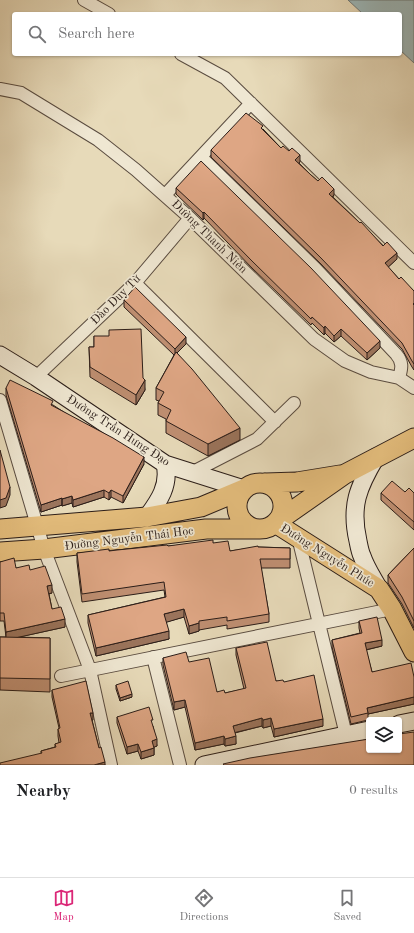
<!DOCTYPE html>
<html lang="en">
<head>
<meta charset="utf-8">
<style>
	:root { --surface:#fff; --page:#f2f2f2; --text:#202124; --muted:#757577; --line:#e0e0e0; --accent:#db2777 }
	body { margin:0; font-family:"Old Standard TT",serif; background:var(--page); color:var(--text) }
	.controls { position:absolute; right:12px; bottom:12px; display:grid; overflow:hidden; border-radius:4px; box-shadow:0 1px 3px #0004 }
	.controls button { width:36px; height:36px; display:grid; place-items:center; padding:0; border:0; border-bottom:1px solid var(--line); background:var(--surface); color:var(--text); font:20px sans-serif }
	.list { margin:0; padding:0; list-style:none }
	h2 { display:flex; justify-content:space-between; align-items:center; height:52px; margin:0; padding:0 16px; font-size:17px }
	h2 small { font-size:13px; font-weight:400; color:var(--muted) }
	.icon { flex:none; width:22px; height:22px; fill:none; stroke:currentColor; stroke-width:2; stroke-linecap:round; stroke-linejoin:round }
	.map { position:relative; flex:none; width:414px; height:765px; overflow:hidden }
	.search { position:absolute; background:var(--surface); box-shadow:0 1px 3px #0004; left:12px; right:12px; top:12px; height:44px; display:flex; align-items:center; gap:10px; box-sizing:border-box; padding:0 14px; border-radius:4px; color:var(--muted); font-size:15px }
	.sheet { height:112px; background:var(--surface) }
	nav { display:flex; justify-content:space-around; align-items:center; box-sizing:border-box; height:56px; border-top:1px solid var(--line); background:var(--surface); font-size:11px; color:var(--muted) }
	nav a { display:grid; justify-items:center; gap:2px }
	nav .on { color:var(--accent) }
	.map>svg:first-child { display:block }
	.water { fill:#9cb8ba; stroke:#6f7a79 }
	.lines { fill:none; stroke-linecap:round; stroke-linejoin:round }
	.street-casing { stroke:#5a4c40; stroke-width:14 }
	.secondary-casing { stroke:#2b1d18; stroke-width:19 }
	.primary-casing { stroke:#2b1d18; stroke-width:21 }
	.street { stroke:#efe7d2; stroke-width:12 }
	.secondary { stroke:#efe7d2; stroke-width:17 }
	.primary { stroke:#e4bd7c; stroke-width:19 }
	.wall { fill:#bf8f72; stroke:#2b1d18 }
	.shaded-wall { fill:#9b745c; stroke:#2b1d18 }
	.building { fill:#dea684; stroke:#2b1d18 }
	.labels { text-anchor:middle; dominant-baseline:central; stroke-width:3.5; stroke-linejoin:round; paint-order:stroke }
	.street-label { font-size:12px; fill:#2b1d18; stroke:#efe7d2 }
</style>
</head>
<body>
<div class="map">
<svg width="414" height="765" viewBox="0 0 414 765">
	<rect width="100%" height="100%" fill="#e7dab9"/>
	<filter id="stains"><feTurbulence type="fractalNoise" baseFrequency=".005" numOctaves="4"/><feColorMatrix values="0 0 0 0 .2 0 0 0 0 .09 0 0 0 0 .02 0 0 0 .5 -.17"/></filter>
	<radialGradient id="worn" r=".72"><stop offset=".6" stop-color="#630" stop-opacity="0"/><stop offset="1" stop-color="#630" stop-opacity=".3"/></radialGradient>
	<path class="water" d="M348,0H414V63L400,50V14H363Z"/>
	<g class="lines">
		<defs>
			<path id="street" d="M84,0L109,14
				M181,54L225,78L414,263
				M0,89L21,93L98,140L136,170L190,218L314,339L345,361L371,372L399,378L414,388
				M201,157L316,269L396,354C403,362 402,368 399,378
				M165,195L251,103
				M135,283L275,422
				M36,377L135,283L190,218
				M0,400L44,549L90,670L111,765
				M191,473L257,439L294,403
				M298,537L346,735
				M153,657L180,765
				M61,676L392,609"/>
			<path id="secondary" d="M0,355L36,377L165,464L244,489
				M376,457C358,487 350,506 358,541C359,546 360,552 362,556C366,568 373,578 379,589
				M147,517C159,501 170,485 165,464
				M399,724L414,721
				M204,765L369,730"/>
			<path id="primary" d="M414,438L345,474L275,523L379,589L392,609L414,652
				M237 506a23 23 0 1 1 46 0a23 23 0 1 1-46 0Z
				M265,483L297,482L340,475
				M0,529L147,517L201,507L244,489
				M0,552L44,549L206,529H258"/>
		</defs>
		<use href="#street" class="street-casing"/>
		<use href="#secondary" class="secondary-casing"/>
		<use href="#primary" class="primary-casing"/>
		<use href="#street" class="street"/>
		<use href="#secondary" class="secondary"/>
		<use href="#primary" class="primary"/>
	</g>
	<path class="wall" d="M263,129L281,148L300,162L299,163L311,175L334,195L333,197L397,259L388,267L399,279L414,291V370L412,367L402,349L321,264L211,157V150Z
		M176,188L380,348L367,360L341,336L334,342L325,333L324,335L312,323L311,325L252,268L204,218L203,220L176,194Z
		M124,300L186,344L177,353L240,440L208,456L166,433V419L158,415V403L159,401L156,400V388L174,355L124,307Z
		M94,336L143,378L145,390L136,405L90,377L89,347H94Z
		M6,388L53,405L144,464L123,503L111,497L109,500L104,497L73,507L72,503L62,506V505L41,512L6,395Z
		M405,492L414,493V530L381,500V493Z
		M213,543L230,551L258,547L290,548V568H261L269,614V622L227,629V625L199,630V631L189,634L184,617L166,622L169,639L96,656L88,623V615L165,597L164,590L82,602L77,562V553L168,546Z
		M414,548V628L402,604L388,583V575Z
		M0,562L16,568L30,570L52,593L49,594L52,609L65,627L19,637L50,638V692L0,690V637H6L4,621H0Z
		M359,621L382,646L366,650L372,672L414,677V704L368,714V720L351,724L332,647V640L360,633L359,628Z
		M236,648L276,681L284,682L323,726L274,737L271,726L263,728L262,726L235,733L236,744L225,746L224,744L195,750L185,707L174,710L163,665V658L189,662L217,692L225,693L244,689L236,655Z
		M116,685L132,697L120,701L116,689Z
		M52,690L93,720H92L99,748L105,765L41,753V751L55,747V744L59,743L58,736V729L59,728L52,697Z
		M117,717L153,726L157,746L154,747V755L141,759L138,751L127,754L117,723Z"/>
	<path class="shaded-wall" d="M300,155V162L295,166V160Z
		M334,189V195L329,200V194Z
		M204,212V218L203,220V213Z
		M397,253V259L385,270V263Z
		M325,326V333L324,335V328Z
		M341,329V336L334,342V336Z
		M186,337V344L175,355V349Z
		M380,341V348L367,360V353Z
		M145,380V390L136,405V395Z
		M240,428V440L208,456V444Z
		M144,457V464L123,503V496Z
		M10,487V495L6,506L0,508V500Z
		M104,490V497L73,507V500Z
		M111,490V497L109,500V493Z
		M72,496V503L62,506V499Z
		M62,498V505L41,512V505Z
		M52,585V593L47,594V586Z
		M184,609V617L164,623V614Z
		M65,619V627L6,640V632Z
		M199,623V631L189,634V626Z
		M169,631V639L96,656V648Z
		M382,640V646L365,650V643Z
		M132,694V697L120,701V698Z
		M414,697V704L368,714L367,708Z
		M185,700V707L174,710V702Z
		M90,713H93V720H90Z
		M262,718V726L233,733V726Z
		M271,718V726L263,728V720Z
		M323,719V726L274,737V729Z
		M224,736V744L195,750V743Z
		M236,736V744L225,746V739Z
		M157,739V746L152,748V741Z
		M138,744V751L127,754V747Z
		M154,748V755L141,759V752Z
		M105,762V765H94Z"/>
	<path class="building" d="M246,113L263,126L261,128L281,148L283,146L289,151L292,148L300,155L295,160L311,175L318,181L322,177L334,189L329,194L360,223L361,222L383,246L387,242L397,253L385,263L399,279L401,277L414,291V303L413,304L414,305V364L412,361L402,343L321,258L211,150Z
		M201,161L311,268L380,341L367,353L341,329L334,336L325,326L324,328L312,317L311,319L252,261L204,212L203,213L176,188Z
		M135,287L186,337L175,349L124,300Z
		M141,329L143,378L145,380L136,395L90,367L89,347H94V336H109V330Z
		M176,352L192,369L240,428L208,444L166,421L171,410L158,403L164,392L156,388Z
		M10,380L53,401L51,405L113,438L144,457L123,496L111,490L109,493L104,490L73,500L72,496L62,499V498L41,505L6,388Z
		M0,450L10,487L6,498L0,500Z
		M392,481L405,492L409,488L414,493V522L381,493Z
		M213,540V543L228,541L230,551L258,546V547L290,548V559H260L269,614L227,621V617L199,621V623L189,626L184,609L164,614L169,631L96,648L88,615L166,597L164,582L82,594L77,553L109,549V551L117,550L167,545L168,546Z
		M414,548V621L402,597L388,575Z
		M14,558L16,568L29,565L30,570L45,566L52,585L47,586L52,609L61,607L65,619L6,632L4,613H0V562Z
		M377,617L382,640L365,643L372,672L411,663L414,677V697L367,708L368,713L351,717L332,640L362,633L359,621Z
		M0,637L50,638V679L0,678Z
		M267,642L276,681L283,680L284,682L314,675L323,719L274,729L271,718L263,720L262,718L233,726L236,736L225,739L224,736L195,743L185,700L174,702L163,658L186,652L189,662L209,658L217,692L224,690L225,693L246,688L236,648Z
		M86,681L93,713H90L99,748L101,747L105,762L94,765H0V763L42,753L41,751L56,747L55,744L61,742L58,729L60,728L52,690Z
		M128,681L132,694L120,698L116,685Z
		M149,707L153,720H151L157,739L152,741L154,748L141,752L138,744L127,747L117,717Z
		M414,732V765H224L223,764L250,758L369,739V750H399V734Z"/>
	<g class="labels">
		<g class="street-label">
			<text transform="translate(209 237) rotate(44)">Đường Thanh Niên</text>
			<text transform="translate(116 300) rotate(-45)">Đào Duy Từ</text>
			<text transform="translate(118 431) rotate(33)">Đường Trần Hưng Đạo</text>
			<text transform="translate(129 539) rotate(-7)">Đường Nguyễn Thái Học</text>
			<text transform="translate(327 556) rotate(32)">Đường Nguyễn Phúc</text>
		</g>
	</g>
	<rect width="100%" height="100%" filter="url(#stains)"/>
	<rect width="100%" height="100%" fill="url(#worn)"/>
</svg>
<div class="controls">
<button><svg class="icon" aria-label="layers" viewBox="0 0 24 24"><path d="M12 4l9 5-9 5-9-5zM3 14l9 5 9-5"/></svg></button>
</div>
<div class="search"><svg class="icon" aria-label="search" viewBox="0 0 24 24"><circle cx="10" cy="10" r="6"/><path d="M15 15l6 6"/></svg>Search here</div>
</div>
<section class="sheet">
<h2>Nearby<small>0 results</small></h2>
<ul class="list">
</ul>
</section>
<nav>
<a class="on"><svg class="icon" aria-label="map" viewBox="0 0 24 24"><path d="M3 6l6-2 6 2 6-2v14l-6 2-6-2-6 2zM9 4v14M15 6v14"/></svg>Map</a>
<a><svg class="icon" aria-label="directions" viewBox="0 0 24 24"><path d="M12 3l9 9-9 9-9-9zM9 14v-3h6M13 9l2 2-2 2"/></svg>Directions</a>
<a><svg class="icon" aria-label="saved" viewBox="0 0 24 24"><path d="M7 4h10v16l-5-4-5 4z"/></svg>Saved</a>
</nav>
</body>
</html>
